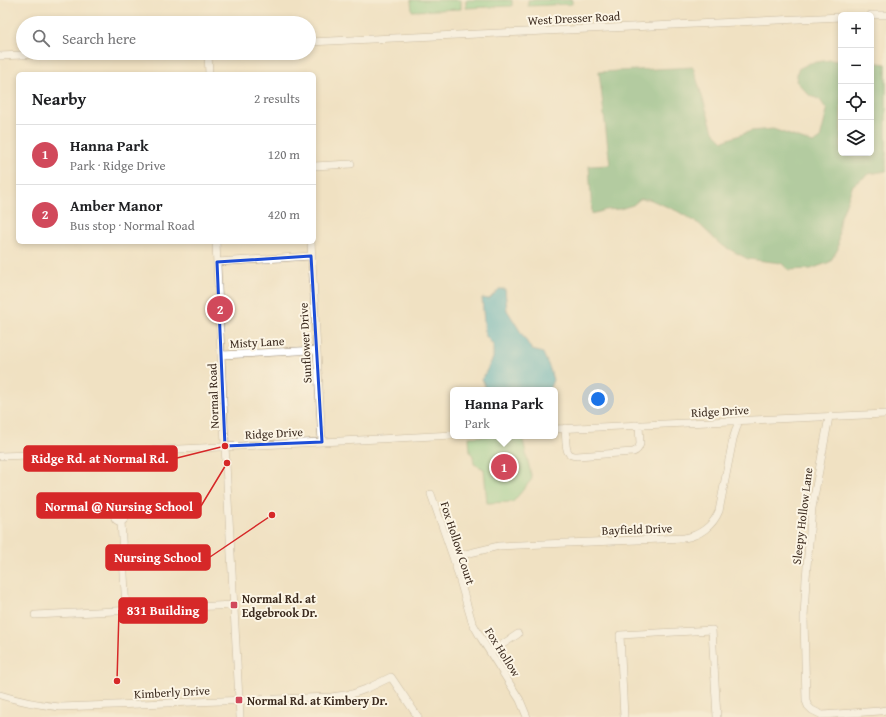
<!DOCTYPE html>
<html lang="en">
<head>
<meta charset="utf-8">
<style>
	:root { --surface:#fff; --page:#f2f2f2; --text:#202124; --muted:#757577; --line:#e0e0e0; --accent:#d1495b }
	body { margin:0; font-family:"Gentium Book Plus",serif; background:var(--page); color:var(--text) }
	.controls { position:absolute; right:12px; top:12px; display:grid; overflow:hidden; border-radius:6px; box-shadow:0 2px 6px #0003 }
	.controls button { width:36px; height:36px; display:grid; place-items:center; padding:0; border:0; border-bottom:1px solid var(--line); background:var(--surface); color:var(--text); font:20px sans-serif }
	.you { position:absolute; left:598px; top:399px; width:14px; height:14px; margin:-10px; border:3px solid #fff; border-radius:50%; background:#1a73e8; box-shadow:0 0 0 6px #1a73e833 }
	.badge { display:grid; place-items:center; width:26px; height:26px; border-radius:50%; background:var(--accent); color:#fff; font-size:13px; font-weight:700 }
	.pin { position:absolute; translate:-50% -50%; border:2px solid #fff; box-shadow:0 1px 4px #0006 }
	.popup { position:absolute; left:450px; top:387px; width:108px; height:52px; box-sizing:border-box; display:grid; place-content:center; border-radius:6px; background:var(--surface); filter:drop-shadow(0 1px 3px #0005); font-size:13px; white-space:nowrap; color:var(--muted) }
	.popup b { font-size:15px; color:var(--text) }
	.popup::after { content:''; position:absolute; left:50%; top:100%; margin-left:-8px; border:8px solid transparent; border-top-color:var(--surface) }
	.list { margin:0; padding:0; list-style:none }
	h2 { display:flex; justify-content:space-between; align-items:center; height:52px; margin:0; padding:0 16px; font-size:17px }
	h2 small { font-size:13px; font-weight:400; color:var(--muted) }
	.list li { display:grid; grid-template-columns:26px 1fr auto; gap:12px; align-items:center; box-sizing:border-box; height:60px; padding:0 16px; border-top:1px solid var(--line) }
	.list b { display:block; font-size:15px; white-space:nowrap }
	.list p { margin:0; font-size:13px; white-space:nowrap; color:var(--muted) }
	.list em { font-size:13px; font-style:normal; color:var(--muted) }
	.icon { flex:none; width:22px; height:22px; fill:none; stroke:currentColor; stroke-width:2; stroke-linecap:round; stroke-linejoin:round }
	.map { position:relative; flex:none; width:886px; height:717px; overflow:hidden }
	.search { position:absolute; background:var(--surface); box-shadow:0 2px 6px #0003; left:16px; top:16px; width:300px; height:44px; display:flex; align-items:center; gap:10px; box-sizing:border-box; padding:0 14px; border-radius:22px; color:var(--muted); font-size:15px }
	.panel { position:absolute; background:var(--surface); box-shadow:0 2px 6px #0003; left:16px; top:72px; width:300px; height:172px; border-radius:6px }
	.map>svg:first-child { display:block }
	.green { fill:#81cc89; stroke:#5e7b54 }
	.forest { fill:#68b075; stroke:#526d4a }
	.water { fill:#42adc1; stroke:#3e6c70 }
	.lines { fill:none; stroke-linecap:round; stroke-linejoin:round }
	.minor-casing { stroke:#968670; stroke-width:8 }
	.minor { stroke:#fff; stroke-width:7 }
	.marked { fill:none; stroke:#1d4ed8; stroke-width:3; stroke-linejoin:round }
	.poi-dot { fill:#d1495b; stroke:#fcf5e5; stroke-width:1.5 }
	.labels { text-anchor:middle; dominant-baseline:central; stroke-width:4; stroke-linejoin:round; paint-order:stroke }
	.street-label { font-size:12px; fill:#3b2a1e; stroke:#fcf5e5 }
	.poi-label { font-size:12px; font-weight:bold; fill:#3b2a1e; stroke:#fcf5e5; text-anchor:start }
	.leader { fill:none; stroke:#d62828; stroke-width:1.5 }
	.callout-dot { fill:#d62828; stroke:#fcf5e5; stroke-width:1.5 }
	.callout { fill:#d62828; stroke:#d62828; stroke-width:1.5 }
	.callout-label { font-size:13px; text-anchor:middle; font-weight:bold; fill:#fff }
</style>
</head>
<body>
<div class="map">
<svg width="886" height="717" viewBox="0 0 886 717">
	<rect width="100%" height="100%" fill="#fcf5e5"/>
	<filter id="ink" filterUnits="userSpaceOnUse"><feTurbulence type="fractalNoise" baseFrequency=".025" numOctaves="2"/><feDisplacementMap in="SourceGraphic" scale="8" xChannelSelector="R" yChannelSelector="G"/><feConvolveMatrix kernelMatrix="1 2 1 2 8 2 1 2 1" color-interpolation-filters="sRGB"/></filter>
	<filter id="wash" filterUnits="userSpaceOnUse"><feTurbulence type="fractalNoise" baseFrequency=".012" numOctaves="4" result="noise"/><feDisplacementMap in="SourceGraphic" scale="16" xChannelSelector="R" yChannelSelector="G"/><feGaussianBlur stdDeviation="0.9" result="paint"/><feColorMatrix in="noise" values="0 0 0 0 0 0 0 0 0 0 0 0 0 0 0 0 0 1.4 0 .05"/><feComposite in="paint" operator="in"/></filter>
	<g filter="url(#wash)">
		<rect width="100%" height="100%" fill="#f0e1c2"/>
		<path class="green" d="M411,0H461V9L412,11Z
			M466,0H512V6L466,8Z
			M528,0H572V4L528,6Z
			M488,436H522L532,479L513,502L487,503L484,469L474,464L473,456L470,452L469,437Z"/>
		<path class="forest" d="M830,60L841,61V153H871V62L886,64V171L869,174L853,185L839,222L838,249L830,262L811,269L789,270L781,263L748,259L721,245L699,224L677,211L649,199H640L633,205L620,209L606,210L592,214L589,166L610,165L599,72L693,67L713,131L723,141L751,131L773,129L813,143L820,139L824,123L827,110L820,100L809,95L796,81L798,69L810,63Z"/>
		<path class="water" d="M499,289H505L507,310L532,350L543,353L550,369L553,380L549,390H484L485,386L482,379L493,358V345L485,335L482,298L489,299Z"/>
	</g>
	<g filter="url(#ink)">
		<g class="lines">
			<defs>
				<path id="minor" d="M871,15H886
					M309,42L841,17
					M208,53L209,74
					M0,56L64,53
					M314,166L351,164
					M216,242L225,446L240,717
					M311,242L322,442
					M217,262L311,256
					M222,355L317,350
					M829,417L812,508L806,578L804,618L806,701L808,706L812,710L822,715L880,711L886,710
					M565,428C566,434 565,448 568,452C570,456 574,456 577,456L633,452C637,451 639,448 640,444L639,425
					M555,429L886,414
					M0,456L119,452L322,442L453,435
					M431,494L453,557L472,622L481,638L520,700L527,717
					M114.5 516a5.5 5.5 0 1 1 11 0a5.5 5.5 0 1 1-11 0Z
					M121,521L126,610
					M453,557L499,546L684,538C699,536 713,526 719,511L733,439L739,420
					M35,615L234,605
					M491,652L518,634
					M0,695C19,701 39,705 60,707L331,697L352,694L366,689L391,677L418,717
					M624,717L620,635L712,630L717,717"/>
			</defs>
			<use href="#minor" class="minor-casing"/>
			<use href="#minor" class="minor"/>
		</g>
	</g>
	<path d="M0 0H886V717H0ZM311,256L322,442L225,446L217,262Z" fill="#f0e1c2" fill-opacity=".55" fill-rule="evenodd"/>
	<path class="marked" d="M311,256L322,442L225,446L217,262Z"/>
	<g class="poi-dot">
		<rect x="230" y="601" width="8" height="8" rx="2"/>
		<rect x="235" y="696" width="8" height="8" rx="2"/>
	</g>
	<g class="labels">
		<g class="street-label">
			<text transform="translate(574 18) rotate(-3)">West Dresser Road</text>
			<text transform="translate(257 342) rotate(-3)">Misty Lane</text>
			<text transform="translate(305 343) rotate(-93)">Sunflower Drive</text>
			<text transform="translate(213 396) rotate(-92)">Normal Road</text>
			<text transform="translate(720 411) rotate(-3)">Ridge Drive</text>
			<text transform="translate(274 433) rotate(-3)">Ridge Drive</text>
			<text transform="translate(802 516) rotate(-83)">Sleepy Hollow Lane</text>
			<text transform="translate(637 529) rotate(-2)">Bayfield Drive</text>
			<text transform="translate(458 543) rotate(72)">Fox Hollow Court</text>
			<text transform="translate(503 652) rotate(58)">Fox Hollow</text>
			<text transform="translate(172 692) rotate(-3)">Kimberly Drive</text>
		</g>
		<g class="poi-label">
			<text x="242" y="598">Normal Rd. at<tspan x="242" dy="14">Edgebrook Dr.</tspan></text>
			<text x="247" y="700">Normal Rd. at Kimbery Dr.</text>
		</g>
	</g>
	<path class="leader" d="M225 446L177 458M227 463L201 506M272 515L210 557M117 681L119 610"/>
	<g class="callout-dot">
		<circle cx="225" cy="446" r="4"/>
		<circle cx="227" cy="463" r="4"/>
		<circle cx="272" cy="515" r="4"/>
		<circle cx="117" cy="681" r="4"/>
	</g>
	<g class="callout">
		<rect x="24" y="446" width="153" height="25" rx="4"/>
		<rect x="37" y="493" width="164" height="25" rx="4"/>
		<rect x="106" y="545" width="104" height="25" rx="4"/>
		<rect x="119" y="598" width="88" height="25" rx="4"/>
	</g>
	<g class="callout-label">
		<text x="100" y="463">Ridge Rd. at Normal Rd.</text>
		<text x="119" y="511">Normal @ Nursing School</text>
		<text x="158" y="562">Nursing School</text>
		<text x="163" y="615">831 Building</text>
	</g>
</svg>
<div class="controls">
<button>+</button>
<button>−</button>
<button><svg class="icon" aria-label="locate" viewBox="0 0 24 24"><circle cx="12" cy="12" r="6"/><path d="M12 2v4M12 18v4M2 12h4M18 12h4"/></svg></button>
<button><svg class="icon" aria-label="layers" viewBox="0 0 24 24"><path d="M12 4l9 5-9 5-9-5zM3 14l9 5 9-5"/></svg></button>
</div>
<div class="you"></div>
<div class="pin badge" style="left:504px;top:467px">1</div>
<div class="popup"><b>Hanna Park</b>Park</div>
<div class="pin badge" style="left:220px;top:309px">2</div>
<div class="search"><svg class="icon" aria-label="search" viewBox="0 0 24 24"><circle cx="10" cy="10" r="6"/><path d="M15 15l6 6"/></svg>Search here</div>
<section class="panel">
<h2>Nearby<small>2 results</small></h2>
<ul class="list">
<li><span class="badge">1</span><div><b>Hanna Park</b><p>Park · Ridge Drive</p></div><em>120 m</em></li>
<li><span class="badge">2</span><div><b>Amber Manor</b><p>Bus stop · Normal Road</p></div><em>420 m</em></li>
</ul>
</section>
</div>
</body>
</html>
